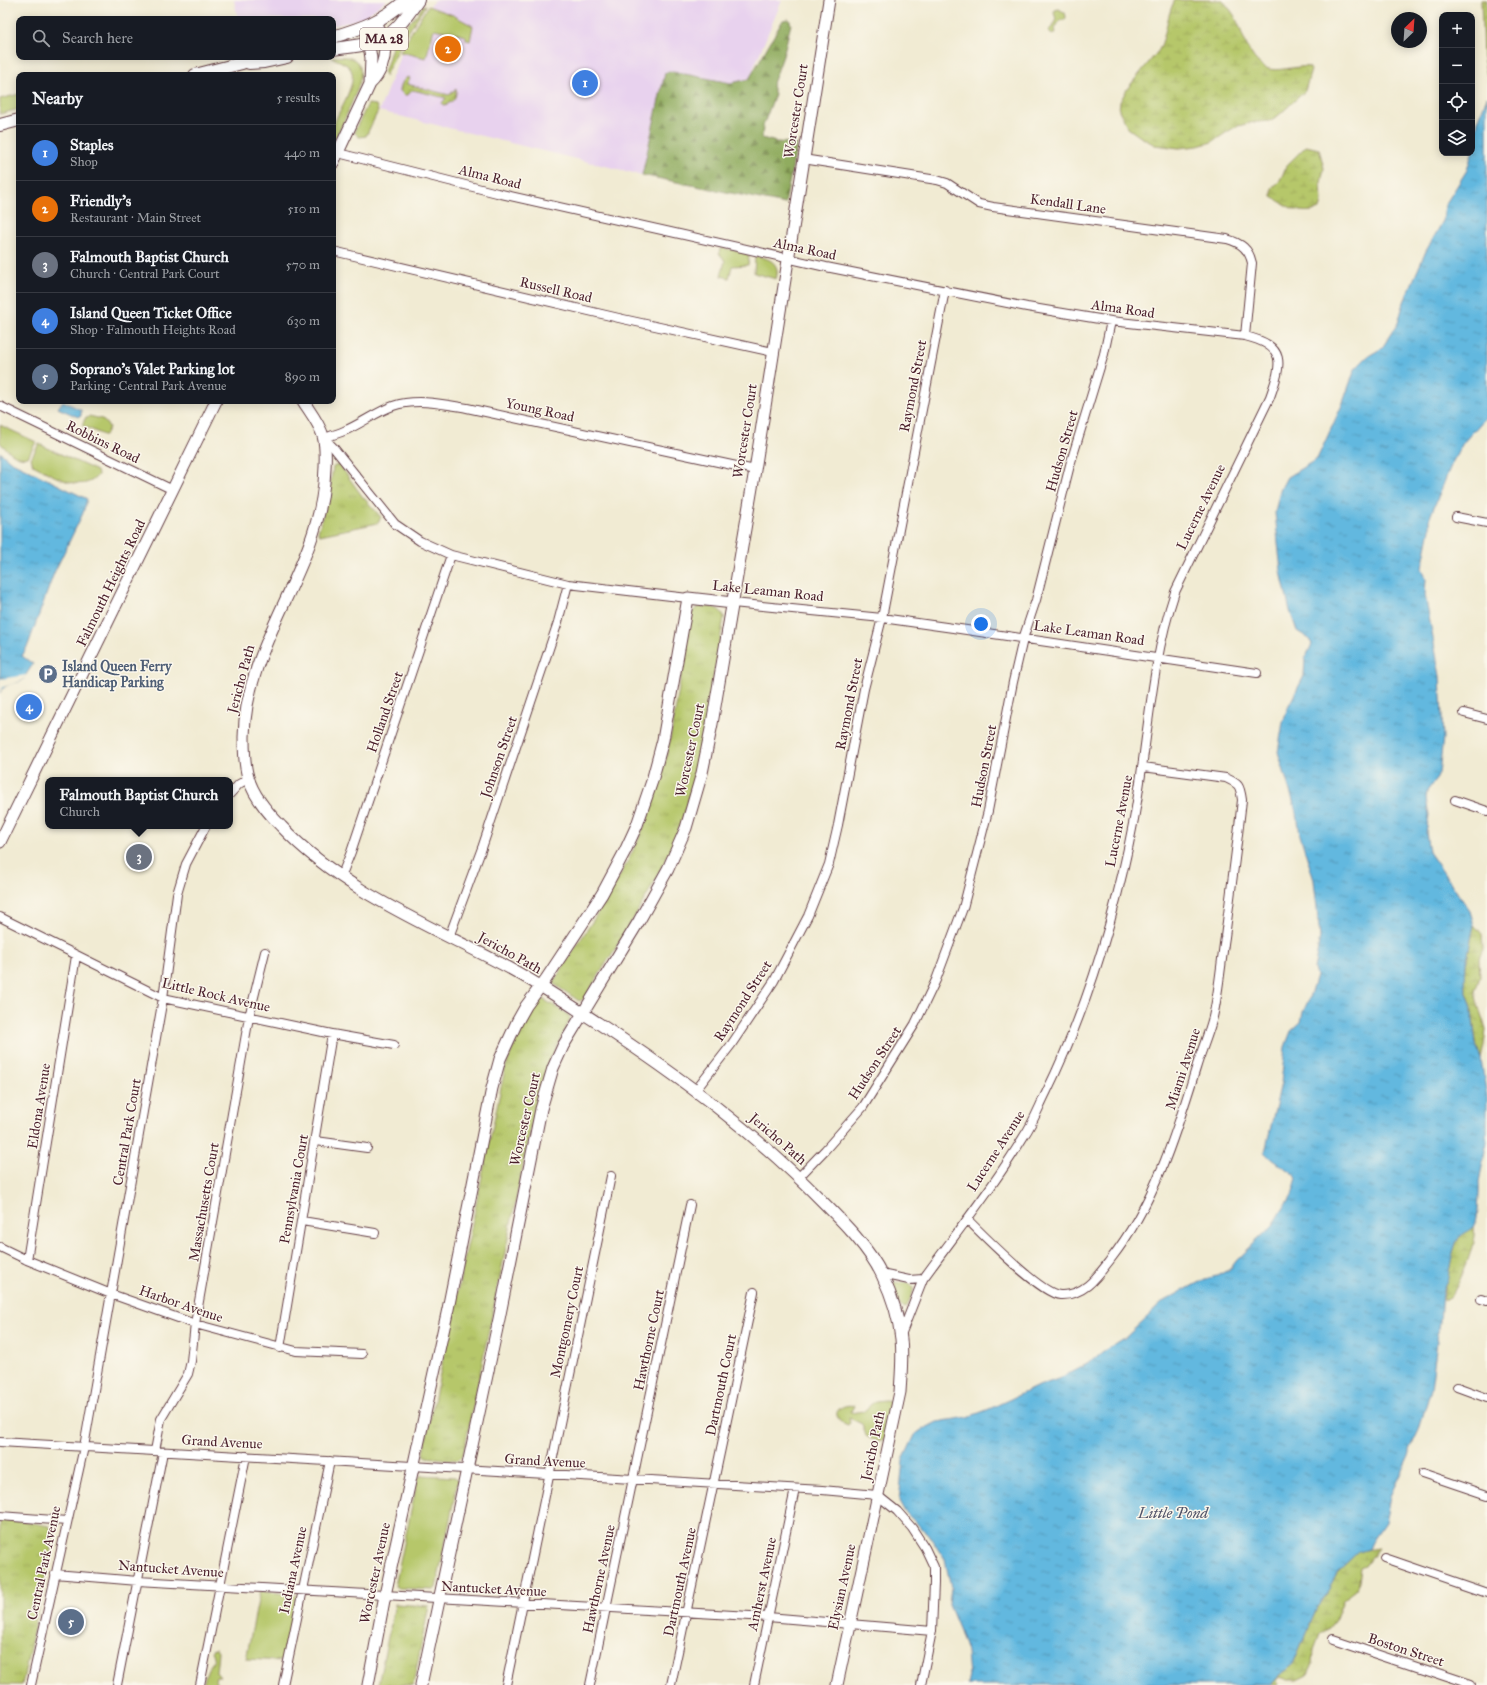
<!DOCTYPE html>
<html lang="en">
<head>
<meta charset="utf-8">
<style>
	:root { --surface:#171b24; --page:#242831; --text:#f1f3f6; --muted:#9ea1a6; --line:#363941; --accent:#db2777 }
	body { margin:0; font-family:"IM FELL Great Primer",serif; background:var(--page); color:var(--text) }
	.controls { position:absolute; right:12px; top:12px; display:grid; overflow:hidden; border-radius:8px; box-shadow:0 2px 10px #0003 }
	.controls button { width:36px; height:36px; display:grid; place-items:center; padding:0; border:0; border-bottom:1px solid var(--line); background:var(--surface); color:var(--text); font:20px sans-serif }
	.compass { position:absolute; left:1391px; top:12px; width:36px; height:36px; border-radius:50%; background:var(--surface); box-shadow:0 2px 10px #0003; rotate:25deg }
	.you { position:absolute; left:981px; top:624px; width:14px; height:14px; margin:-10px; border:3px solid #fff; border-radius:50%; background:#1a73e8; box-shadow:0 0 0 6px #1a73e833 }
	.badge { display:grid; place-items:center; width:26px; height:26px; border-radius:50%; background:var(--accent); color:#fff; font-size:13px; font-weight:700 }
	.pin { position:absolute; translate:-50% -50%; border:2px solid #fff; box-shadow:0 1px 4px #0006 }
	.popup { position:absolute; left:45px; top:777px; width:188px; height:52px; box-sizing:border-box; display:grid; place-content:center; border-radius:8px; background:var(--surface); filter:drop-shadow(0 1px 3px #0005); font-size:13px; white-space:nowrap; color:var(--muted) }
	.popup b { font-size:15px; color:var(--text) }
	.popup::after { content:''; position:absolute; left:50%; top:100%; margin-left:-8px; border:8px solid transparent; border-top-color:var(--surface) }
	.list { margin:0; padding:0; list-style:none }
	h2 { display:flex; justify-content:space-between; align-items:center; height:52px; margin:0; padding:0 16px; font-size:17px }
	h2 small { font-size:13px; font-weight:400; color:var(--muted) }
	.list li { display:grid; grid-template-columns:26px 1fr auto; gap:12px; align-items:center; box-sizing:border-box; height:56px; padding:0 16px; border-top:1px solid var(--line) }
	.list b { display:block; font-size:15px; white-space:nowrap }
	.list p { margin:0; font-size:13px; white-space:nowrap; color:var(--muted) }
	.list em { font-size:13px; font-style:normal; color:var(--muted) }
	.icon { flex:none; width:22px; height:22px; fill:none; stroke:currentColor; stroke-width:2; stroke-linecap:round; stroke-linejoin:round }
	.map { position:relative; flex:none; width:1487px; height:1685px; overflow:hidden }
	.search { position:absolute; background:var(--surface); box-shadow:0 2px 10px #0003; left:16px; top:16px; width:320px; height:44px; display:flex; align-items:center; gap:10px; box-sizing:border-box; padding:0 14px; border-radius:8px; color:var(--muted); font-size:15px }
	.panel { position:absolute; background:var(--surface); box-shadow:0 2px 10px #0003; left:16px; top:72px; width:320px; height:332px; border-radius:8px }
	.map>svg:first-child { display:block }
	.built { fill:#e8d2ee }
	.grass { fill:#b6c76a; stroke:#80734a }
	.forest { fill:url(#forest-firs); stroke:#6d6644 }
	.wetland { fill:url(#wetland-marsh); stroke:#80734a }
	.park { fill:url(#park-tufts); stroke:#80734a }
	.garden { fill:url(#garden-furrows); stroke:#80734a }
	.water { fill:url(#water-ripples); stroke:#566c85 }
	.pier { fill:#f1ebd3 }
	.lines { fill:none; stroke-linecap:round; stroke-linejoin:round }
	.ferry { stroke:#52556a; stroke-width:1; stroke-dasharray:5 4; stroke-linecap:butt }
	.street-casing { stroke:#633e44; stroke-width:10 }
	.secondary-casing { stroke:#633e44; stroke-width:13 }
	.primary-casing { stroke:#633e44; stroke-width:14 }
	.street { stroke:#fff; stroke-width:8 }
	.secondary { stroke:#fff; stroke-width:11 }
	.primary { stroke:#fff; stroke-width:12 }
	.labels { text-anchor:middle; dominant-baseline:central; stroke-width:3; stroke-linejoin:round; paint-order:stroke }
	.shield { fill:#fbf7ec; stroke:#7f6065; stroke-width:1 }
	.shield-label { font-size:13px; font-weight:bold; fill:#4a1f2b }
	.street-label { font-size:14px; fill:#4a1f2b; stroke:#fbf7ec }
	.service-label { font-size:14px; font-weight:bold; fill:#4e5e75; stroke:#fbf7ec; text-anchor:start }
	.water-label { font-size:15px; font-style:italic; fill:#52556a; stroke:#fbf7ec }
</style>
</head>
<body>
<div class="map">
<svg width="1487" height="1685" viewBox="0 0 1487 1685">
	<defs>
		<pattern id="forest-firs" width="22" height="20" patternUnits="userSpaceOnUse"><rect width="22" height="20" fill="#90ac5e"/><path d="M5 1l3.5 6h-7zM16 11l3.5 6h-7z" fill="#788b4e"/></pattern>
		<pattern id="wetland-marsh" width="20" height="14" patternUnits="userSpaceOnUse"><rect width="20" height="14" fill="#b6c76a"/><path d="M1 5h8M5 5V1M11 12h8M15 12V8" fill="none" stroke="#9eaa5c"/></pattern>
		<pattern id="park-tufts" width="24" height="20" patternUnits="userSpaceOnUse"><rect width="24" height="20" fill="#b6c76a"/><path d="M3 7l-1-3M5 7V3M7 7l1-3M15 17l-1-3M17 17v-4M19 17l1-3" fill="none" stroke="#9eaa5c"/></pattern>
		<pattern id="garden-furrows" width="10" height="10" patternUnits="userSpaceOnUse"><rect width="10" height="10" fill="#b6c76a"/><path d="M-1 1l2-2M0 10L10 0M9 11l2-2" fill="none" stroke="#9eaa5c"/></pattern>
		<pattern id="water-ripples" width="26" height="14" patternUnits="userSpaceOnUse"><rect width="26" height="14" fill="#62b8df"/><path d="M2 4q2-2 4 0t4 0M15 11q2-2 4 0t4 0" fill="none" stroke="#5395b5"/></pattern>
	</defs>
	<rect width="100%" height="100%" fill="#fbf7ec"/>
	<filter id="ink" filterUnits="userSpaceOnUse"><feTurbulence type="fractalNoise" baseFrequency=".025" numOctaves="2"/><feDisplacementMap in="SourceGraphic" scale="8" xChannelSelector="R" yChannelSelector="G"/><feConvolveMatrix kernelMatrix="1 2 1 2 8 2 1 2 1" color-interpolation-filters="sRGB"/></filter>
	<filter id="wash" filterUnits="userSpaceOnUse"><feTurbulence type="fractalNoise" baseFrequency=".012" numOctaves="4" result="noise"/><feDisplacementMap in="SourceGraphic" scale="16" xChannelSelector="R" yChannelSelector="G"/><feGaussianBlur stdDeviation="0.9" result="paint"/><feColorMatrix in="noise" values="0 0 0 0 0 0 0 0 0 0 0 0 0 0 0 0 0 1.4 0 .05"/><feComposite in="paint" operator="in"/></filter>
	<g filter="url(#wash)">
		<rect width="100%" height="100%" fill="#f1ebd3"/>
		<path class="built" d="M234,0H387L363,18L333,26V19H238Z
			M434,0H782L749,79L731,83L669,71L665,73L642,175L379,111L403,49Z"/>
		<path class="grass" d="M423,5L425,6L403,40L385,76L384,72C389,60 391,45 399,34C407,24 416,18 423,5Z
			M428,6L453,15L473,26L470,41L466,40V36L434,29L426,58L400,52L415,26Z
			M331,57C375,52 360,84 349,109C344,120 340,132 333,142C333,137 332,129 334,124C338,111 361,79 349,67C344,62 336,60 331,57Z
			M19,94V109L0,114V99Z
			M368,104L376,105L378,111L366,136L359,137L355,133V130Z
			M722,248L747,253L749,257L748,265L732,266L729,278L721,276L725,261L719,253L720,249Z
			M756,256C769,258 781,263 776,279L754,273L755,258Z
			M89,416L102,419L109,427L105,436L82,425L86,417L88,418Z
			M0,425L36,442L28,457C16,460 8,450 0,443Z
			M39,444L97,471L98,475C82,496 50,473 33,465L31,458Z
			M893,1282L908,1283L913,1288V1292L906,1308L900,1306L891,1283Z
			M885,1400L890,1401L892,1403V1407L886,1438C878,1443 873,1440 866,1436L862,1424L849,1418L850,1423L848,1425C845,1424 841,1422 839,1419C831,1410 846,1403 854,1406L850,1413L864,1411L875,1401Z
			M421,1475L455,1477L458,1480L436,1588L434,1590L398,1588L395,1586L418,1478Z
			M260,1591L297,1595L284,1661L246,1659Z
			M213,1649H216L218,1652L216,1672L220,1677H216L215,1681L217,1684L221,1685H203C204,1681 205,1676 207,1672C210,1662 217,1664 211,1651Z"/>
		<path class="forest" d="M789,19L791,24L783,56L772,86L775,94L763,126L762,138L776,142L795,143L797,144L785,204L642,175L665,73L669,71L731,83L749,79L783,20Z"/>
		<path class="wetland" d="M1175,0H1223C1226,5 1231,10 1234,15C1243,31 1247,59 1266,68C1276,73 1297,65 1309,67L1311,70L1305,91L1279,115L1269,121L1249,123L1235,127L1212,142L1198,146L1179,148L1155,145L1139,136L1128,128L1119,110L1120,102L1127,89L1159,50C1167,34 1166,16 1175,0Z
			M1481,0H1487V75L1483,57Z
			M1306,146L1319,149L1324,168L1321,183L1322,202L1320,209C1300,216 1289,207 1272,197V188L1279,182L1288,164Z
			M1474,925L1482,934L1483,949L1479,959L1480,977L1475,991L1478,1005L1486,1029L1484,1045L1481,1059L1477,1048L1471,1004L1466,990L1465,980L1466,964Z
			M1474,1227C1477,1243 1460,1283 1451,1296C1449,1298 1446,1299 1443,1301C1442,1292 1445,1288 1447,1280C1451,1266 1451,1250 1459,1238C1462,1233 1469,1230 1474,1227Z
			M1379,1548L1366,1566L1361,1568L1359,1583L1356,1590L1343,1600L1336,1619L1328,1629L1320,1634L1314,1650L1313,1664L1308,1675L1298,1680H1287L1279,1677L1276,1681L1278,1685H1270L1277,1677L1293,1664L1314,1614L1338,1572L1359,1552L1365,1550Z"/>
		<path class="park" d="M1059,9L1065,13L1066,17L1065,20H1060L1055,29L1056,32L1052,35L1048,31L1052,27L1056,19L1054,13L1055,10Z
			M339,464L362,496L381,517L378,523L320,535L318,532L329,494L333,467Z
			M698,607C707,606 722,606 724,618C718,651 712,685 706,719C698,760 690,802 674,841C650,897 615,948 584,999L579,1001L554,984V981C585,932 620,883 643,829C672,763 678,688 690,617L692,612Z
			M543,999L569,1015L570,1019L547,1066L536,1103L463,1455L460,1459L457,1460L424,1457L423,1453L505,1069C513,1045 525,1022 539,1000Z
			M0,1520L28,1522L49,1526L54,1534L22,1685H0Z
			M395,1604L429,1606L413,1685H378Z"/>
		<path class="garden" d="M408,77L410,78L407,84L449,95L456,89C457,98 452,104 443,105L442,103L446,98L413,90L408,95H404L400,91C400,86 403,79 408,77Z"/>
		<path class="water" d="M1487,97V416L1463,443L1452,463L1430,517V529L1422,568L1426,579L1425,595L1440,676L1443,738L1439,773L1437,778L1427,791L1426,799L1429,815L1426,832L1429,852L1470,911L1474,925L1466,964L1465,980L1466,990L1471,1004L1476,1044L1481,1059L1487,1097V1141L1479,1182C1480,1188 1478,1223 1474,1227C1468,1233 1460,1233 1456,1243C1452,1254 1450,1266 1448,1278C1447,1283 1443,1288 1442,1293C1440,1307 1442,1324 1436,1338L1437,1342L1431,1389L1418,1432L1410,1449V1453L1390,1496L1385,1523L1372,1542L1369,1549L1359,1552L1338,1572L1314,1614L1293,1664L1277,1677L1270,1685H967L969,1676L967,1652L960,1631L949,1605L951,1587L945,1560L928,1534L905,1512L899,1501L903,1460L916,1433L937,1422L968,1417L987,1410L1036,1387L1058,1379L1089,1363L1102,1352L1126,1337L1164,1301L1205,1279L1217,1276L1230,1269L1237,1260L1273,1225L1292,1195L1297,1178C1288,1168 1274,1163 1265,1152L1281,1083L1285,1047L1291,1031L1301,1022L1303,1012L1309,999L1316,976L1314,969L1320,937L1314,880L1300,835L1297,814L1278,752L1283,722L1288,707L1304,676L1305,659L1312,644L1308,638L1297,631L1290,611L1281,572L1275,513L1280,490L1287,477L1317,459L1342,405L1355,369L1367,357L1382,348L1398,323L1404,302L1426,251L1443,221L1445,205L1467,170L1472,153L1478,121Z
			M63,401L81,410V416H79L78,417L58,408Z
			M0,452L10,461L87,499L83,513L54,573L28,645L22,656L33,664L22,681C13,684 5,683 0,693Z"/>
		<path class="pier" d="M27,675L22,681L3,687L0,693V679Z"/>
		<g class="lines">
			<path class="ferry" d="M0,677L7,678"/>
		</g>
	</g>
	<g filter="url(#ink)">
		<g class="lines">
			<defs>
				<path id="street" d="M338,153L497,193L826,267L1027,307L1111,321L1245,336C1287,346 1282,363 1270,397L1175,592C1150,666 1148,743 1134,819C1116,913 1088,1007 1046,1093C1039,1107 1033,1123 1024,1136C994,1186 957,1232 923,1279L909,1280L881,1274
					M803,159L937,180L947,183L979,204L993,207L1227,239C1241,243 1249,249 1252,263L1245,336
					M333,251L623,319L773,352
					M0,406L173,490
					M1456,517L1487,523
					M688,598L568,584L451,555L420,541L395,524L333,447L324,438C330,436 337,434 344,431C361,424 376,412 393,406C417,398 443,404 467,408L755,470
					M733,603L882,618L953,628L1257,673
					M1464,713L1487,719
					M230,794L239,784L248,779
					M1455,800L1487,811
					M341,877L351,852L451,555
					M0,917L163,998L332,1034L394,1045
					M449,937L482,848L558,622L568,584
					M696,1090L731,1045L774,981L808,916L829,864L838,825L864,689L882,618L945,290
					M316,1141L367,1148
					M799,1177L825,1150L863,1107L915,1024L936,980L963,908L988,811L1013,682L1023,639L1036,600L1070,465L1104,354L1111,321
					M967,1219C983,1235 1041,1294 1060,1295C1084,1296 1097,1277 1110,1260C1155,1203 1176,1133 1197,1065C1202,1049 1209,1033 1213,1017C1219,991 1221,963 1225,937C1231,891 1237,845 1242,800C1240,785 1239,784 1226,778L1143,767
					M302,1221L375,1233
					M0,1247L27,1260L111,1294L195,1324L296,1351L362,1354
					M27,1260L76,956
					M1481,1299L1487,1301
					M901,1335L923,1279
					M280,1348L332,1034
					M1457,1387L1487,1398
					M0,1442L822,1490L877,1495L897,1511L912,1528L925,1548L934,1567V1583L932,1631L921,1685
					M155,1451L161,1419L188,1374L191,1361L195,1324L249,1017L265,952
					M1422,1473L1487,1495
					M0,1516L67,1521
					M1385,1558L1487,1593
					M55,1574L138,1581L768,1617L932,1631
					M1333,1639L1471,1685
					M31,1685L84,1447L163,998L177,894L186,864L206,826
					M117,1685L163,1452
					M200,1685L246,1456
					M283,1685L330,1461
					M506,1685L611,1176
					M590,1685L690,1205
					M671,1685L754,1292
					M754,1685L795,1489"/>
				<path id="secondary" d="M366,26L371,58L370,84
					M333,163L370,84C380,75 387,57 384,43C383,36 378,29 375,23
					M303,401C310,412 319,423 323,436C327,450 325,468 324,483C316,572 245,645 244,737C244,750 244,764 248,777C253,795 268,813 281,826C344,893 434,927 513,970C542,986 570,1005 598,1023C679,1076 756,1133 823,1202C844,1223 869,1248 882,1275C891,1294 899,1318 901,1339C903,1357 901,1375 900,1392L837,1685
					M0,842L216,401
					M368,1685L385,1595L448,1309L492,1088L500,1059L517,1022L526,1006L546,979L602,894L625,851L637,825L652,781L663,740L688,598L733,603
					M421,1685L499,1319L541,1109L553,1068L563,1046L639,921L668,869L686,828L702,773L712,724L755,470L829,0"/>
				<path id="primary" d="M333,37C362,28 383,21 406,0
					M333,49C383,43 389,42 418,0
					M249,63L264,62L287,57
					M195,75L242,63L258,57
					M0,125L19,120"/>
			</defs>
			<use href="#street" class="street-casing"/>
			<use href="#secondary" class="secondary-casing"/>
			<use href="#primary" class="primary-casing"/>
			<use href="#street" class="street"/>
			<use href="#secondary" class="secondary"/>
			<use href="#primary" class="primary"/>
		</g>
	</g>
	<defs>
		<symbol id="parking-disc" viewBox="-11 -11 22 22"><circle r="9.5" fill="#5c6f8a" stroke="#fbf7ec"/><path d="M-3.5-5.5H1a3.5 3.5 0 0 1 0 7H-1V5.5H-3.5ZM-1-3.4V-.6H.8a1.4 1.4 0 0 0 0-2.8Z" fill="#fff"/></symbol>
	</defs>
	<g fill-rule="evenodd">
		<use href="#parking-disc" x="37" y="663" width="22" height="22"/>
	</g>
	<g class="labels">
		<rect class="shield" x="360" y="28" width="48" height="22" rx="3"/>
		<g class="shield-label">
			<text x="384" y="39">MA 28</text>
		</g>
		<g class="street-label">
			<text transform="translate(796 111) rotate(-81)">Worcester Court</text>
			<text transform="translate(490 177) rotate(14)">Alma Road</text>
			<text transform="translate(1068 204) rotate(8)">Kendall Lane</text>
			<text transform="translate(805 249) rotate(12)">Alma Road</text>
			<text transform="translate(556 290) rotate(13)">Russell Road</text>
			<text transform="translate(1123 309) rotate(8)">Alma Road</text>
			<text transform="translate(913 386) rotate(-79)">Raymond Street</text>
			<text transform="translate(540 410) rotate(12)">Young Road</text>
			<text transform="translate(745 431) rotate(-81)">Worcester Court</text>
			<text transform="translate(103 442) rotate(26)">Robbins Road</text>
			<text transform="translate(1062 451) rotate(-74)">Hudson Street</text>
			<text transform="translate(1201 507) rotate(-64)">Lucerne Avenue</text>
			<text transform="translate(111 583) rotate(-64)">Falmouth Heights Road</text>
			<text transform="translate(768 591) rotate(6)">Lake Leaman Road</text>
			<text transform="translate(1089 633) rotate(8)">Lake Leaman Road</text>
			<text transform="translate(241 679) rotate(-75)">Jericho Path</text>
			<text transform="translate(849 704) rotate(-79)">Raymond Street</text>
			<text transform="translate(385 712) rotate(-71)">Holland Street</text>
			<text transform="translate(690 750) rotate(-78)">Worcester Court</text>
			<text transform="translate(499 757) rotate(-71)">Johnson Street</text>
			<text transform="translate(984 766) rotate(-79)">Hudson Street</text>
			<text transform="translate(1119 821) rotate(-79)">Lucerne Avenue</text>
			<text transform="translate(510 953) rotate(29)">Jericho Path</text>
			<text transform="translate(216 995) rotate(13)">Little Rock Avenue</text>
			<text transform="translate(743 1001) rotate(-57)">Raymond Street</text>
			<text transform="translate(875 1063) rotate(-57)">Hudson Street</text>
			<text transform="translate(1183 1069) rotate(-72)">Miami Avenue</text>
			<text transform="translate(39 1106) rotate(-81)">Eldona Avenue</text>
			<text transform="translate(525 1119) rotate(-77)">Worcester Court</text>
			<text transform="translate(127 1132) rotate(-80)">Central Park Court</text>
			<text transform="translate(778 1139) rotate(41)">Jericho Path</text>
			<text transform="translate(996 1151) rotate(-57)">Lucerne Avenue</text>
			<text transform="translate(294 1189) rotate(-80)">Pennsylvania Court</text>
			<text transform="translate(204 1202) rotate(-80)">Massachusetts Court</text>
			<text transform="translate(181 1304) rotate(19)">Harbor Avenue</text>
			<text transform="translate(567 1322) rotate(-78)">Montgomery Court</text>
			<text transform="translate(649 1340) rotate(-78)">Hawthorne Court</text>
			<text transform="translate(721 1385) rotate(-78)">Dartmouth Court</text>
			<text transform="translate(222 1442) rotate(3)">Grand Avenue</text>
			<text transform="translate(873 1446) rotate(-78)">Jericho Path</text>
			<text transform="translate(545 1461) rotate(3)">Grand Avenue</text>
			<text transform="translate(44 1563) rotate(-78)">Central Park Avenue</text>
			<text transform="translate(171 1569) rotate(4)">Nantucket Avenue</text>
			<text transform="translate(293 1570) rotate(-78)">Indiana Avenue</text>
			<text transform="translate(375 1573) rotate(-78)">Worcester Avenue</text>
			<text transform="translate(599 1579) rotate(-78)">Hawthorne Avenue</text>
			<text transform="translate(680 1582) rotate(-78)">Dartmouth Avenue</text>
			<text transform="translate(762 1584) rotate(-78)">Amherst Avenue</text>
			<text transform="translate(842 1587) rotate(-78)">Elysian Avenue</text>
			<text transform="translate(494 1589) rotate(3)">Nantucket Avenue</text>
			<text transform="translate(1406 1650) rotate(18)">Boston Street</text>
		</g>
		<g class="service-label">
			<text x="62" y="666">Island Queen Ferry<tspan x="62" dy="16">Handicap Parking</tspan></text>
		</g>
		<g class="water-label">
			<text x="1173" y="1513">Little Pond</text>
		</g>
	</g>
</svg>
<div class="controls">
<button>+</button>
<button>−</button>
<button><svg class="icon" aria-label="locate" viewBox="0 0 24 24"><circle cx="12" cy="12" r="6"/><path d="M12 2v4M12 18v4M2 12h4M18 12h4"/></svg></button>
<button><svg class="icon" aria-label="layers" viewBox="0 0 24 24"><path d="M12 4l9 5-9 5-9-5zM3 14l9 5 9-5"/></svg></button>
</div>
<svg class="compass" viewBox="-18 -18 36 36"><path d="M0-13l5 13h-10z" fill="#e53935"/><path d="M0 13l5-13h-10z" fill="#9ea1a6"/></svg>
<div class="you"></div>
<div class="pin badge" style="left:585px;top:83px;background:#3f7fe0">1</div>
<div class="pin badge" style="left:448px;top:49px;background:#e8710a">2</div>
<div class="pin badge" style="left:139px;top:857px;background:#6b7280">3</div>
<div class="popup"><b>Falmouth Baptist Church</b>Church</div>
<div class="pin badge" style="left:29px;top:707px;background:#3f7fe0">4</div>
<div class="pin badge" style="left:71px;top:1622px;background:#5c6f8a">5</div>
<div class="search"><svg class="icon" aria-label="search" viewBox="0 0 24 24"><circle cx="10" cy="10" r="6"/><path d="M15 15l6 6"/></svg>Search here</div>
<section class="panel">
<h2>Nearby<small>5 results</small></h2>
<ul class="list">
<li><span class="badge" style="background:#3f7fe0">1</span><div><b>Staples</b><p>Shop</p></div><em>440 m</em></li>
<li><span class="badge" style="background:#e8710a">2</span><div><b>Friendly's</b><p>Restaurant · Main Street</p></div><em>510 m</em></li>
<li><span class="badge" style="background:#6b7280">3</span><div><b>Falmouth Baptist Church</b><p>Church · Central Park Court</p></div><em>570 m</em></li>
<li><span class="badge" style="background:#3f7fe0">4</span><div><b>Island Queen Ticket Office</b><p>Shop · Falmouth Heights Road</p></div><em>630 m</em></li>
<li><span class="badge" style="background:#5c6f8a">5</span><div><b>Soprano's Valet Parking lot</b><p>Parking · Central Park Avenue</p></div><em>890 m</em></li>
</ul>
</section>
</div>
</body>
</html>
